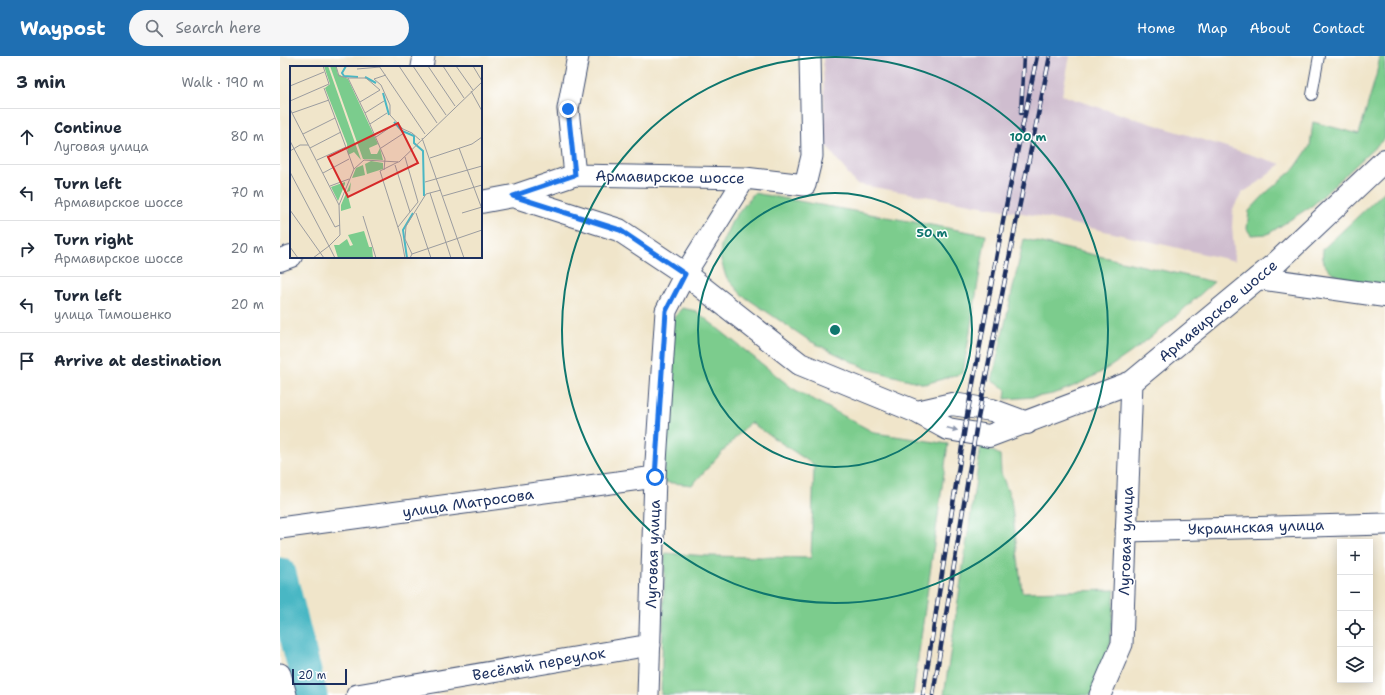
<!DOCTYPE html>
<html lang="en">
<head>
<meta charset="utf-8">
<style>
	:root { --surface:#fff; --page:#f6f6f7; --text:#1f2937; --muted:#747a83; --line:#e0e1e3; --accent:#1f6fb2 }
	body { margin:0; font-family:"Shantell Sans",sans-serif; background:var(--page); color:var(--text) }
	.controls { position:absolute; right:12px; bottom:12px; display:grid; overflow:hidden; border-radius:0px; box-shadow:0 2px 10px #0003 }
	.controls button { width:36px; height:36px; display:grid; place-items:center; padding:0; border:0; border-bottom:1px solid var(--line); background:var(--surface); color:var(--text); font:20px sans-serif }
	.scale { position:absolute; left:12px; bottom:10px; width:55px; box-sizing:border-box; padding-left:4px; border:2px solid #1b2f5e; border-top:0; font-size:11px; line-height:14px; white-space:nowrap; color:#1b2f5e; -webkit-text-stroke:3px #fff; paint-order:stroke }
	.stop { position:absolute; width:12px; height:12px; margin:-9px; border:3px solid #1a73e8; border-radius:50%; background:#fff }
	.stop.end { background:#1a73e8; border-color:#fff; box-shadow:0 1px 4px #0008 }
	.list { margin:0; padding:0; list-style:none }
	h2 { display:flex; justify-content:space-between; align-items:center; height:52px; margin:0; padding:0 16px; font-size:17px }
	h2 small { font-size:13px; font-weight:400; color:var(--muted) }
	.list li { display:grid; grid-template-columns:26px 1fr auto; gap:12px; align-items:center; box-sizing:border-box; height:56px; padding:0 16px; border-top:1px solid var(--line) }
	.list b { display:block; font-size:15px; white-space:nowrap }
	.list p { margin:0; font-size:13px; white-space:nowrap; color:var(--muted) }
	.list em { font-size:13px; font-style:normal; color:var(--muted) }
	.icon { flex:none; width:22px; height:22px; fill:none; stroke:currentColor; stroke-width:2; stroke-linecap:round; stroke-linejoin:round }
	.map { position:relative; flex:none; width:1105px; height:639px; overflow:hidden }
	header { display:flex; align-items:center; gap:24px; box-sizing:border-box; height:56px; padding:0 20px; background:var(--accent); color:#fff }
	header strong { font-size:19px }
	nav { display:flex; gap:22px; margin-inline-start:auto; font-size:14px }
	.search { width:280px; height:36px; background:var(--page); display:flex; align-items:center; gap:10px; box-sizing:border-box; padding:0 14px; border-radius:22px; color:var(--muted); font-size:15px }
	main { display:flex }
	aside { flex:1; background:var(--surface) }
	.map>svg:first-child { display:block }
	.industrial { fill:#cfbdcf }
	.green { fill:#7bcc8d; stroke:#4b7e76 }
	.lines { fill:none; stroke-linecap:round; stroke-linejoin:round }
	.river { stroke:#49b7c4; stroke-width:33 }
	.service-casing { stroke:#3b4a6e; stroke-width:12 }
	.minor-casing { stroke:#3b4a6e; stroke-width:23 }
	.tertiary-casing { stroke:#3b4a6e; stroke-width:24 }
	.secondary-casing { stroke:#3b4a6e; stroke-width:24 }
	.service { stroke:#fff; stroke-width:10 }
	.minor { stroke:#fff; stroke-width:21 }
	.tertiary { stroke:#fff; stroke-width:22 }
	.secondary { stroke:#fff; stroke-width:22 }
	.rail-casing { stroke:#1b2f5e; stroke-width:4.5 }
	.rail { stroke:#fff; stroke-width:3; stroke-dasharray:9; stroke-linecap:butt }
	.oneway { fill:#8d97ae }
	.route { stroke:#1a73e8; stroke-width:5 }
	.ring { fill:none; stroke:#0f766e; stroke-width:2 }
	.labels { text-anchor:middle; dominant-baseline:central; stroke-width:3; stroke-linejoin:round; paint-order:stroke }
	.street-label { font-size:15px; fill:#1b2f5e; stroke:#fff }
	.inset-river { fill:none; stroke:#49b7c4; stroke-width:2 }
	.inset-road { fill:none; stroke:#9b9c9f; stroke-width:1 }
	.view { fill:#d62828; fill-opacity:0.15; stroke:#d62828; stroke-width:2 }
	.inset-edge { fill:none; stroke:#1b2f5e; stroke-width:2 }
	.centre { fill:#0f766e; stroke:#fff; stroke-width:2 }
	.ring-label { font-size:12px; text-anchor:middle; font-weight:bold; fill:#0f766e; stroke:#fff; stroke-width:3; stroke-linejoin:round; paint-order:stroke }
</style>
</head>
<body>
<header>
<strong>Waypost</strong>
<div class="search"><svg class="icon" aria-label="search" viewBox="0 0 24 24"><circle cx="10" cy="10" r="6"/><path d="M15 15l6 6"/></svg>Search here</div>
<nav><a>Home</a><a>Map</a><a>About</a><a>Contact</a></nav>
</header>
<main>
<aside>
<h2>3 min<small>Walk · 190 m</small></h2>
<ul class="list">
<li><svg class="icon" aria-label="ahead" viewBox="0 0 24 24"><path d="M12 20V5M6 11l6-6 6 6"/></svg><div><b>Continue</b><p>Луговая улица</p></div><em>80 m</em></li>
<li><svg class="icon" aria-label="left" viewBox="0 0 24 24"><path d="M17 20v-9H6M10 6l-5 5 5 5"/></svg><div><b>Turn left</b><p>Армавирское шоссе</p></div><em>70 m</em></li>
<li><svg class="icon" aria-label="right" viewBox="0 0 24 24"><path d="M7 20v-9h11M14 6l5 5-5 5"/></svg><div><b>Turn right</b><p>Армавирское шоссе</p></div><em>20 m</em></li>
<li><svg class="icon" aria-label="left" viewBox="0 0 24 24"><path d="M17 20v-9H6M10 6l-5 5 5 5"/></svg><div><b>Turn left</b><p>улица Тимошенко</p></div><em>20 m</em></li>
<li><svg class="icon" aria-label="arrive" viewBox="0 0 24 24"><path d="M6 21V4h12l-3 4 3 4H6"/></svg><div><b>Arrive at destination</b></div></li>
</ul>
</aside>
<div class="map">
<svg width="1105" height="639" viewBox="0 0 1105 639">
	<rect width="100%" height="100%" fill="#fff"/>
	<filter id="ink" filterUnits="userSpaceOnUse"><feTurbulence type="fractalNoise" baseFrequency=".025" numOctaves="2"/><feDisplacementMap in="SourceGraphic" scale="8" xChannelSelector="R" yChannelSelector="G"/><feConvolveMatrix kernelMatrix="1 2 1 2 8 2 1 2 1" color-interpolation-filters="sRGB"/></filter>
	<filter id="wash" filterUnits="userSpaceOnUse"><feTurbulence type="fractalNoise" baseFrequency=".012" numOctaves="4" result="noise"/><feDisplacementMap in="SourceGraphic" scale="16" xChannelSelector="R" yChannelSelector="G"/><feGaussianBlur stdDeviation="0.9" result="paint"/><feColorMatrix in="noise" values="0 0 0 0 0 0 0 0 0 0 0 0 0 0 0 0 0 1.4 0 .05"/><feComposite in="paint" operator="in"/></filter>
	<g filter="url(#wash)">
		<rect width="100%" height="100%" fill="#f0e5ca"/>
		<path class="industrial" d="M543,0H790L782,39L808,48L1001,108L979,126L962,137L953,153L952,171L955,205L759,160L576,128L545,88Z"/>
		<path class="green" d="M1100,0H1105V82L1033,149L988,178L971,179L967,173L969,155L987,136L1015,112L1030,90L1033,66L1079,78L1096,20Z
			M1105,135V228C1087,225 1047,226 1043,203C1042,200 1043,196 1043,193Z
			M474,137L706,179L683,317L645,328L587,313L530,285L462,239L446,221L440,201L441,189L452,165Z
			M744,183L934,226C888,267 836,317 776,337C764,341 739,342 725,343L726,333L712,325Z
			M402,252L416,255L512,332L595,377L668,388L633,639H381L385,497L428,500L531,502L534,409L470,366L412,429L383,426L393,263Z
			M701,389L720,399L721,417L731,443L742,536L835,534L830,588L813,639H664Z"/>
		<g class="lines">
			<path class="river" d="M0,518L31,639"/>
		</g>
	</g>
	<g filter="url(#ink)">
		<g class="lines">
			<defs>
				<path id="service" d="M1032,39L1039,0"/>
				<path id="minor" d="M142,11L144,0
					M295,119L288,53L298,0
					M233,140L295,119L465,122L525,129L532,100L530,0
					M0,472L375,421
					M846,475L1105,468
					M0,618L6,639
					M77,639L370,589
					M368,639L375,421L386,255L405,218L465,122
					M820,639L842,588L852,326"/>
				<path id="tertiary" d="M978,222L1105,240"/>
				<path id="secondary" d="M201,146L233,140L339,174L405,218L520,308L637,356L668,373L709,380L852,326L996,207L1105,104
					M0,204L11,200
					M637,356L672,348L712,354L747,367"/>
			</defs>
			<use href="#service" class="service-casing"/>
			<use href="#minor" class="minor-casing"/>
			<use href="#tertiary" class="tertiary-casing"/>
			<use href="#secondary" class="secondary-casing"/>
			<use href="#service" class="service"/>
			<use href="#minor" class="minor"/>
			<use href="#tertiary" class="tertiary"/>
			<use href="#secondary" class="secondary"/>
			<defs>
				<path id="rail" d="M741,57L744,0
					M643,639L686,365L723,165L757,0
					M653,639L697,367L736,167L770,0"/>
			</defs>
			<use href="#rail" class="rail-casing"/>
			<use href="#rail" class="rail"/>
		</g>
		<defs><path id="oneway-solid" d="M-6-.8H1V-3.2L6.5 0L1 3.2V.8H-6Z"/></defs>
		<use class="oneway" href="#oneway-solid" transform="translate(672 373) rotate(14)"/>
	</g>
	<g class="lines" filter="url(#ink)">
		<path class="route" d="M288,53L295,119L233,140L340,174L405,218L386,255L375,421"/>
	</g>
	<g class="ring">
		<circle cx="555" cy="274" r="137"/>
		<circle cx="555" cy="274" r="273"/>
	</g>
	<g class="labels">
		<g class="street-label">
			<text transform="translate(390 121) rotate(1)">Армавирское шоссе</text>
			<text transform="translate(938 255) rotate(-40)">Армавирское шоссе</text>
			<text transform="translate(188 447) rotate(-8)">улица Матросова</text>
			<text transform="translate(976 471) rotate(-2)">Украинская улица</text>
			<text transform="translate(846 485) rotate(-88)">Луговая улица</text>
			<text transform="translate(373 498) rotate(-88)">Луговая улица</text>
			<text transform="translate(259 608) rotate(-10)">Весёлый переулок</text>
		</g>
	</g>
	<g transform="translate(10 10)">
		<rect width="192" height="192" fill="#f0e5ca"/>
		<path d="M34,0H38L71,94L64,86L58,89L57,78L35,22L40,18ZM40,0H46L48,8L58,13L88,78L79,82L81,88H87L90,82L93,94L73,93ZM81,95L93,97V103L77,108L75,98ZM73,99L75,109L62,112L66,102ZM55,116V118L48,135L41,121ZM61,116L60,125L57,126L61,142L51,145V139ZM74,165L79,181H82L83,192H48L44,179H49L57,173L60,180L63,179L58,169Z" fill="#7bcc8d"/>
		<path class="inset-river" d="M56,0L52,7L54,10L68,11M75,11L86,17M93,27L99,49M104,56L112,65L124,70V77L133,85L134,130M117,192L113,164L123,147"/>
		<path class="inset-road" d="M46,0L49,10L58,12L75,47L95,93L94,104M89,0L135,68M109,0L147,57M123,0L156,49M138,0L165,40M153,0L174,32M166,0L183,24M183,0L192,15M67,3L90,1M58,12H76L90,24L70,36M84,13L91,19L100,39V49L113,63L122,67L130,74M84,13L96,9M0,20L34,6M34,22L64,103M181,25L192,45M0,35L39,18L33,0M0,43L49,139M2,47L39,34M75,47L94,35M80,58L97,47M13,68L45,52M86,71L105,58M132,72L174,192M0,75L45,161L50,159M20,82L51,66M91,82L114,67M169,82L192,143M0,85L10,79H18M140,92L182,78L192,71M27,94L56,81M108,96L90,105L111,171L115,192M105,99L120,146M0,106L39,180L23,192M33,107L59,93M135,116L192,100M40,120L59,113M140,127L161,192M153,130L192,119M0,144L34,192M126,147L141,192M172,147L192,141M73,150L86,192M108,161L128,136L115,91M0,181L8,192M122,188L192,164M45,192L39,180L50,169L49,139L64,103L74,94L109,96L192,16M120,192L122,188L115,173L116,160L136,128L151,124"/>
		<path class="view" d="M108,57L128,97L58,131L38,91Z"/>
		<rect width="192" height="192" class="inset-edge"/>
	</g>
	<circle cx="555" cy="274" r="6" class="centre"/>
	<g class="ring-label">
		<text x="748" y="85">100 m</text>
		<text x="652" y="181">50 m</text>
	</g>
</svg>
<div class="controls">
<button>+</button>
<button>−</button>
<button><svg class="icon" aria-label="locate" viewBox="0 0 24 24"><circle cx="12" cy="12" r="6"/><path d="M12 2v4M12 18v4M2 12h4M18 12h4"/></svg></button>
<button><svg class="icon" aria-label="layers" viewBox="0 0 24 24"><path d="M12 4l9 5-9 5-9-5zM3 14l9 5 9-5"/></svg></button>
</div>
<div class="scale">20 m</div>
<div class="stop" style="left:375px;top:421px"></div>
<div class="stop end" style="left:288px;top:53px"></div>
</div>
</main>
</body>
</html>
